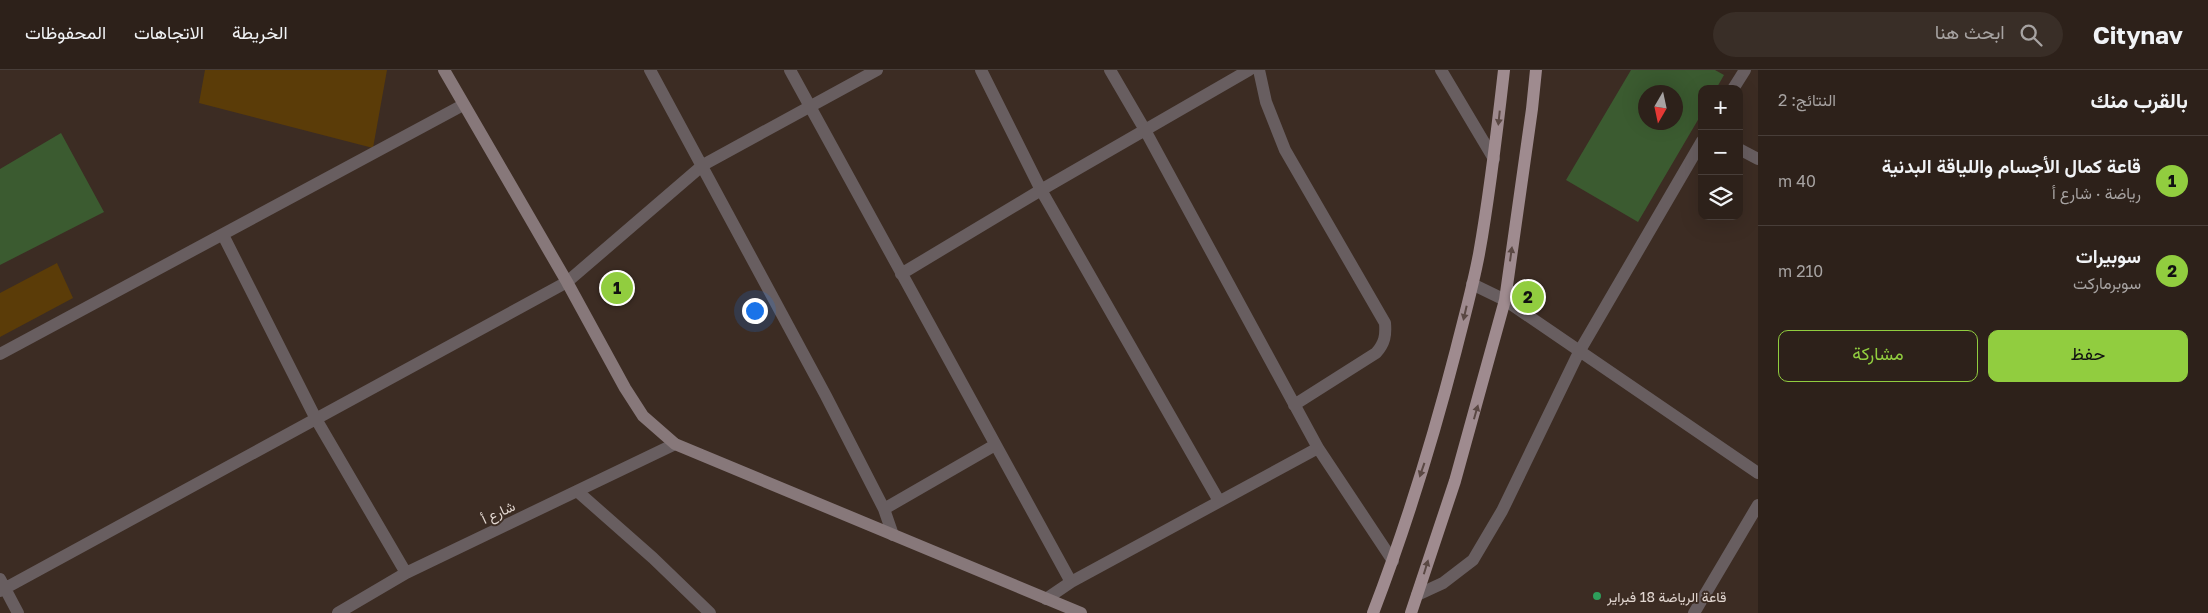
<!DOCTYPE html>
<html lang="ar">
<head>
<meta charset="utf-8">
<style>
	:root { --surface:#2d211a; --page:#392e27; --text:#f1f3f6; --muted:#a7a3a2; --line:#483e39; --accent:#91cd3f }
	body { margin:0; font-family:"Golos Text",Vazirmatn,sans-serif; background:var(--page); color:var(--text); direction:rtl }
	.controls { position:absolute; right:15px; top:15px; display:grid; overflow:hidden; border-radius:10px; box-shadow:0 5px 20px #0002 }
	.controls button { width:45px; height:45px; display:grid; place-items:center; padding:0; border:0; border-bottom:1px solid var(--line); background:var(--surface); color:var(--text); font:25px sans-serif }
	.compass { position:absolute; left:1638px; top:15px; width:45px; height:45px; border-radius:50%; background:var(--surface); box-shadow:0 5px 20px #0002; rotate:189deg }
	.you { position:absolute; left:754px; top:240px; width:18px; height:18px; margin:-12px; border:4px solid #fff; border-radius:50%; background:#1a73e8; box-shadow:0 0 0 8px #1a73e833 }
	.badge { display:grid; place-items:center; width:32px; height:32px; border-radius:50%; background:var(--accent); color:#111; font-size:16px; font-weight:700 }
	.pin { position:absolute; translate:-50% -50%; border:2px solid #fff; box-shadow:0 1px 5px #0006 }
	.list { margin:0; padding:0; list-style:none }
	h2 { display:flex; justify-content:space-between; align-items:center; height:65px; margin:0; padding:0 20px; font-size:21px }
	h2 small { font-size:16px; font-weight:400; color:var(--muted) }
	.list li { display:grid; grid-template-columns:32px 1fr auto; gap:15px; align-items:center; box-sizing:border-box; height:90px; padding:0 20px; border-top:1px solid var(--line) }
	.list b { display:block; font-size:19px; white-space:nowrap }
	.list p { margin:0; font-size:16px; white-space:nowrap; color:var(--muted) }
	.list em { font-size:16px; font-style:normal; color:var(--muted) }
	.actions { display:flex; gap:10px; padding:15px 20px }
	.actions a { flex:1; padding:11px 0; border:1px solid var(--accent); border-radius:10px; text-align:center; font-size:18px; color:var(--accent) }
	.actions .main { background:var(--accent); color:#111 }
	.icon { flex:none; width:28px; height:28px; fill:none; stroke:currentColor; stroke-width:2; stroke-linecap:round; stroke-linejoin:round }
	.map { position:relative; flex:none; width:1758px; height:543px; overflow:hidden; direction:ltr }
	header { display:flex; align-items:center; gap:30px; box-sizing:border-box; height:70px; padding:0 25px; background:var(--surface); border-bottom:1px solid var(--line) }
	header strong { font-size:24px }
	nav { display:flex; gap:28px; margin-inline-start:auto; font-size:18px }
	.search { width:350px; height:45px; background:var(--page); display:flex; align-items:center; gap:12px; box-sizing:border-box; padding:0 18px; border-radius:28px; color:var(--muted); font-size:19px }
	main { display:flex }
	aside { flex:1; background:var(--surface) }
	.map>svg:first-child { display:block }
	.green { fill:#3b5b30; fill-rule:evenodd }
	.building { fill:#5b3c08 }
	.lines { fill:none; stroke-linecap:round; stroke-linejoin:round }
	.street { stroke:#685e60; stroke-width:12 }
	.secondary { stroke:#87787a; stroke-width:12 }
	.primary { stroke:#9f8b8f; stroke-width:12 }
	.oneway { fill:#5a4843 }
	.leisure-dot { fill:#2e9e5b; stroke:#3c2c23; stroke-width:2 }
	.labels { text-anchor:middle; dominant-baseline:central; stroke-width:4; stroke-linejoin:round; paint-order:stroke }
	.street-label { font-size:14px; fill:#e3d8d2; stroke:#3c2c23 }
	.poi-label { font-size:14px; fill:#e3d8d2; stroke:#3c2c23; text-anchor:start }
</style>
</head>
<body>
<header>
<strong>Citynav</strong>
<div class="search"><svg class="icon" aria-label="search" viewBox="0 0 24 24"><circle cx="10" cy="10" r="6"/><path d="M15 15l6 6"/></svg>ابحث هنا</div>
<nav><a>الخريطة</a><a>الاتجاهات</a><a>المحفوظات</a></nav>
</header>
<main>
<aside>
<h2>بالقرب منك<small>النتائج: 2</small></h2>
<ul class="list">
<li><span class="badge">1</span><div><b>قاعة كمال الأجسام واللياقة البدنية</b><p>رياضة · شارع أ</p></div><em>40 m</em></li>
<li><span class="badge">2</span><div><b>سوبيرات</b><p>سوبرماركت</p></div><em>210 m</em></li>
</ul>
<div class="actions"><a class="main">حفظ</a><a>مشاركة</a></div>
</aside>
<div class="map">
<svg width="1758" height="543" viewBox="0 0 1758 543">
	<rect width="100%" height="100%" fill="#3c2c23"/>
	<path class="green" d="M1631,0H1715L1724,5L1716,19H1702V43L1638,152L1566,110ZM1646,22H1676V52H1646Z
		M61,63L104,142L0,195V99Z"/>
	<path class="building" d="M205,0H387L373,78L199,33Z
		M57,193L73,228L0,267V223Z"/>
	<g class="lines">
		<path class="street" d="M650,0L826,326L884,439
			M790,0L1071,512L1046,529
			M981,0L1041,120L1219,431
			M1110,0L1145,60L1318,378L1393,491
			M1259,0L1266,32L1285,80L1385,253C1386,265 1385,273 1376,283L1294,335
			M1441,0L1494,89
			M1733,19L1745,0
			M1739,79L1758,89
			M223,165L316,349L406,503
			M901,204L1041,120L1249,0
			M1472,214L1505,230L1758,403
			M0,284L463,35
			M577,421L653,488L710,543
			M893,465L884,439L995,375
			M0,509L18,543
			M1071,512L1318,378
			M0,521L567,212L703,95L877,0
			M1417,525L1443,513L1473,490L1502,441L1579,282L1702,71
			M338,543L406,503L675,374
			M1694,543L1758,435"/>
		<path class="secondary" d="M444,0L567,212L625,318L643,346L675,374L1081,543"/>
		<path class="primary" d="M1373,543C1406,457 1433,369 1456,280C1464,248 1473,216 1479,184C1490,123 1497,62 1504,0
			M1411,543L1455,411L1505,230L1532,39L1536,0"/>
	</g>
	<defs><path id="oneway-solid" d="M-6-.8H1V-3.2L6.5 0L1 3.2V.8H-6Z" transform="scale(1.25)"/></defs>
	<g class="oneway">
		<use href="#oneway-solid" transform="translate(1499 48) rotate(96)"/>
		<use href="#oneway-solid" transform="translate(1511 184) rotate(-82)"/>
		<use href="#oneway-solid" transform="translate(1465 243) rotate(103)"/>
		<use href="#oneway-solid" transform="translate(1476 342) rotate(-74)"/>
		<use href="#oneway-solid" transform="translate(1422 400) rotate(109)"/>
		<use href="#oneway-solid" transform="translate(1426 497) rotate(-73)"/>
	</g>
	<circle class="leisure-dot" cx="1597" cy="526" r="5"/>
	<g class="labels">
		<g class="street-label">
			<text transform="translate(498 442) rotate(-25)">شارع أ</text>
		</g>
		<g class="poi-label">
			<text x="1607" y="526">قاعة الرياضة 18 فبراير</text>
		</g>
	</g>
</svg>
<div class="controls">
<button>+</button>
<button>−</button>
<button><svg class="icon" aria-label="layers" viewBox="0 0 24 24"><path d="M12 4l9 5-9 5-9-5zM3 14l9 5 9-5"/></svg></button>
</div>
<svg class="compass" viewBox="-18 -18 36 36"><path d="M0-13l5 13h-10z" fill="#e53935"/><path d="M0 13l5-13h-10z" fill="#a7a3a2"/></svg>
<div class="you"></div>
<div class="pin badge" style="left:617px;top:218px">1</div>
<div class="pin badge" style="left:1528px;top:227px">2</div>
</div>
</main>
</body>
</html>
